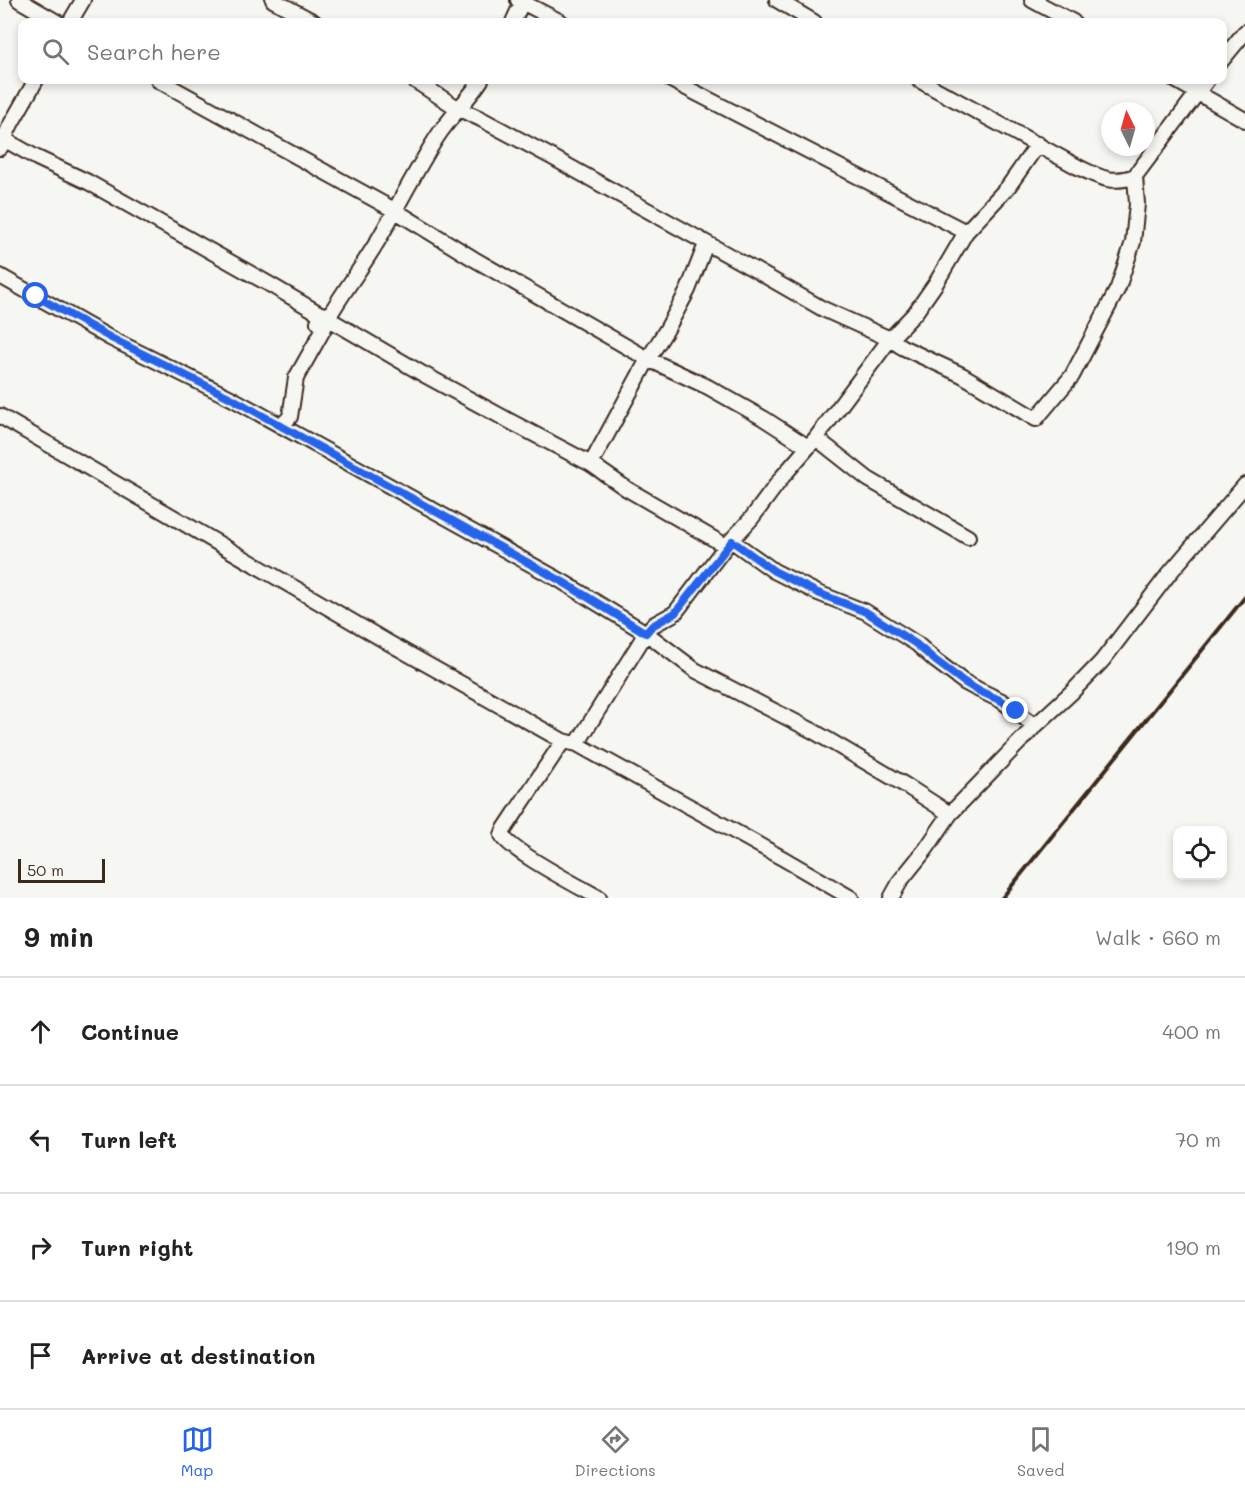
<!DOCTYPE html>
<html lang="en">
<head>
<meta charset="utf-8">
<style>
	:root { --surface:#fff; --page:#f2f2f2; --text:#222; --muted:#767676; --line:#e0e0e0; --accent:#2563eb }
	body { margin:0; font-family:Mali,sans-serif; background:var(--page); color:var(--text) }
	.controls { position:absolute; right:18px; bottom:18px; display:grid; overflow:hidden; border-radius:12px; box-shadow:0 3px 9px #0003 }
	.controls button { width:54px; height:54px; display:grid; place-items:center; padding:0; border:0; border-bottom:2px solid var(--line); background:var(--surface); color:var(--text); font:30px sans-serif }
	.compass { position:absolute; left:1101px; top:102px; width:54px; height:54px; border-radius:50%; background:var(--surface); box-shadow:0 3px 9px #0003; rotate:355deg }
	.scale { position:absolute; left:18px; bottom:15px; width:87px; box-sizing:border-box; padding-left:6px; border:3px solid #3b2a1e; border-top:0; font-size:16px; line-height:21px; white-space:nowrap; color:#3b2a1e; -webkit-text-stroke:4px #f6f6f2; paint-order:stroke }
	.stop { position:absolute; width:18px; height:18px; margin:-14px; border:4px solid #2563eb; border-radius:50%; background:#fff }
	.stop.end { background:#2563eb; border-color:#fff; box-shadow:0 2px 6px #0008 }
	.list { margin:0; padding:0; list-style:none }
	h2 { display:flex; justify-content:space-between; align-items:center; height:78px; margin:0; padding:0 24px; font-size:26px }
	h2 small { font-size:20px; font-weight:400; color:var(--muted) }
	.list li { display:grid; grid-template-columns:39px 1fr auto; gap:18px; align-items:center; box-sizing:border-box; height:108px; padding:0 24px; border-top:2px solid var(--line) }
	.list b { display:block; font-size:22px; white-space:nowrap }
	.list em { font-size:20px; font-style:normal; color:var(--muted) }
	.icon { flex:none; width:33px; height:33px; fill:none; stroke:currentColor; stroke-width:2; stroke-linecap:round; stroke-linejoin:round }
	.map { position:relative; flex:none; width:1245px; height:898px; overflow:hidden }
	.search { position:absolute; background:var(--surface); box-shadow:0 3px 9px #0003; left:18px; right:18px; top:18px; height:66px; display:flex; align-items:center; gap:15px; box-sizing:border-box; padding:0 21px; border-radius:12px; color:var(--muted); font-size:22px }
	.sheet { height:510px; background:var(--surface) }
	nav { display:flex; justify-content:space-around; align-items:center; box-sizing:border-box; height:84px; border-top:2px solid var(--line); background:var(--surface); font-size:16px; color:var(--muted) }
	nav a { display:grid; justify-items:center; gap:3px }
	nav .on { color:var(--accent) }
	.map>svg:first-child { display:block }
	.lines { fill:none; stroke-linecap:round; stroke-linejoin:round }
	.minor-casing { stroke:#3b2a1e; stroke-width:18 }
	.minor { stroke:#f6f6f2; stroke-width:14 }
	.rail { stroke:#3b2a1e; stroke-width:4 }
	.route { stroke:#2563eb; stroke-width:8 }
</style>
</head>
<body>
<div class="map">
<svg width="1245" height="898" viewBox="0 0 1245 898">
	<rect width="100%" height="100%" fill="#f6f6f2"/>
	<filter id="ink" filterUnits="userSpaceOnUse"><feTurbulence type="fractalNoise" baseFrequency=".0167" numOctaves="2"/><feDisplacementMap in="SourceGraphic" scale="12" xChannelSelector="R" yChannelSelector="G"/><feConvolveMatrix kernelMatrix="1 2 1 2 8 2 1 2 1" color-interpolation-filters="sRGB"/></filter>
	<g filter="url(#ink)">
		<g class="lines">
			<defs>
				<path id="minor" d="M19,0L57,22
					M273,0L314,22
					M518,0L561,22
					M777,0L814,22
					M1032,0L1073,22
					M70,22L83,0
					M513,22L523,0
					M1222,60L1245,32
					M158,80L394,210L474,259L648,359L708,387L763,418L808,447
					M414,80L459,109L481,119L550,156L755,270L823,309L890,339L902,347L962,375L1036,419L1072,376L1118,288L1133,242L1137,204L1135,176
					M671,80L966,232
					M919,80L1078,167C1099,177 1112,185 1135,176L1207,80
					M1175,80L1245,120
					M0,137L37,158L88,182L269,284L423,374L515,424L591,464L627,489L726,546
					M0,148L11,124L36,80
					M0,276L110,338L231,398L563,582L646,633L695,670L813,731L905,785L950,814
					M328,318C344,290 364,265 380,237C399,204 416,170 437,137C450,117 468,100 481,80
					M0,416L389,643L563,741L577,744L784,859L851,898
					M281,426L290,417L296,378L323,330L324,328L318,322L322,314
					M816,438L868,479L968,537
					M591,464L648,359L667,329L688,290L706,244
					M732,541L774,571L818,593L866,612L917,644L936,661L964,682L977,689L1002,701L1035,726
					M563,741L504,830L502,835C510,851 580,887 599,898
					M577,744L646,633L653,625L675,613L726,546L751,519L783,476L816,438L890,339L915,313L936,283L966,232L1008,187L1038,144
					M891,898L901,880L926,849L950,814L1035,726L1072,692L1102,661L1168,575L1245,485"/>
			</defs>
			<use href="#minor" class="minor-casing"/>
			<use href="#minor" class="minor"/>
			<path class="rail" d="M1002,898L1245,597"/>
		</g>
	</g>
	<g class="lines" filter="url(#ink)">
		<path class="route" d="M36,296L111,338L231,398L281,426L563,582L646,633L652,626L675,613L732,541L774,571L818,593L866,612L916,644L936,661L964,682L977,690L1002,701L1016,711"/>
	</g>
</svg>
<div class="controls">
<button><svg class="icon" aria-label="locate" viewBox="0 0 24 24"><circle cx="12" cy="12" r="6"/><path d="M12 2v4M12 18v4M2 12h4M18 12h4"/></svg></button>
</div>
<svg class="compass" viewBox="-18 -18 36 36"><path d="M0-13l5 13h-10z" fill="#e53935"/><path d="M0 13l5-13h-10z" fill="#767676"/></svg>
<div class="scale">50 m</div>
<div class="stop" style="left:36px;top:296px"></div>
<div class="stop end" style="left:1016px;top:711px"></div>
<div class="search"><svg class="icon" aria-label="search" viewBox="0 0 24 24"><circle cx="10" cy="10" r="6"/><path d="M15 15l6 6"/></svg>Search here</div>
</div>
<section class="sheet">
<h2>9 min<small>Walk · 660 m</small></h2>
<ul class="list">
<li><svg class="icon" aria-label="ahead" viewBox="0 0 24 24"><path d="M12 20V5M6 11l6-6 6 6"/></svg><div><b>Continue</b></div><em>400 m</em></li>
<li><svg class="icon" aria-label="left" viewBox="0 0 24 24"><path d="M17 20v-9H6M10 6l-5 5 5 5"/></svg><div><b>Turn left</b></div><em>70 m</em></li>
<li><svg class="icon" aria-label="right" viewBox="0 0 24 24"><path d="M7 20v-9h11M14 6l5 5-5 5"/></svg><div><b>Turn right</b></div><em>190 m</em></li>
<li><svg class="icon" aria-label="arrive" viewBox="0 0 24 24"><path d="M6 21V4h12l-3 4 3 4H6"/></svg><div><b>Arrive at destination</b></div></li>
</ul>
</section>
<nav>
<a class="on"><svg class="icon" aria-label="map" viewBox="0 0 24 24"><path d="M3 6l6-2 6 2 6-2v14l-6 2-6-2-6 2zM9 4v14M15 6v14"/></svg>Map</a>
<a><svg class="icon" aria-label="directions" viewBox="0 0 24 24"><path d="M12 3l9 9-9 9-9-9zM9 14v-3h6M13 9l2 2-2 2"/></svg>Directions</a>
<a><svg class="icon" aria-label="saved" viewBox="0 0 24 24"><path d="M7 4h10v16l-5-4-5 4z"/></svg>Saved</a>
</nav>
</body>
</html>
